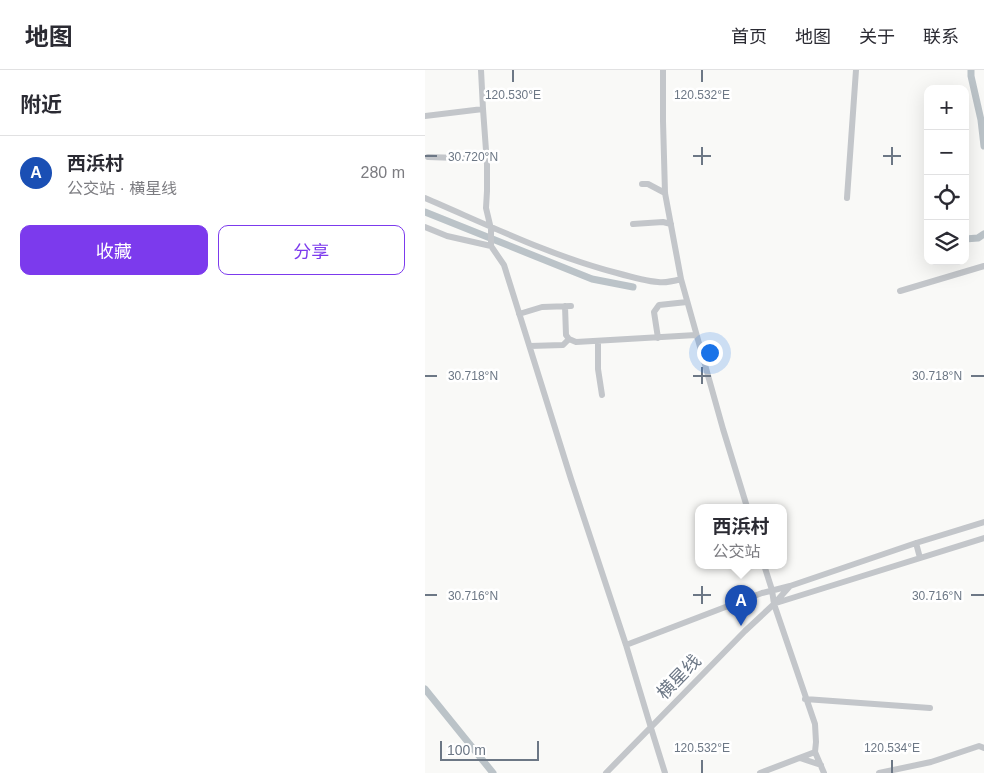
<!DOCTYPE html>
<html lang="zh">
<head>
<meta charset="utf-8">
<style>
	:root { --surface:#fff; --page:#f7f7f7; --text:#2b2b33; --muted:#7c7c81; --line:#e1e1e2; --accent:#7c3aed }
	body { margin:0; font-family:Helvetica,"Noto Sans SC",sans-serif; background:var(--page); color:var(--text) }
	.controls { position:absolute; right:15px; top:15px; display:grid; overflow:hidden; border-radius:10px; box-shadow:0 5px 20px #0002 }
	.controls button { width:45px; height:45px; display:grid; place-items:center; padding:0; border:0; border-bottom:1px solid var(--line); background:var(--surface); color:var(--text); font:25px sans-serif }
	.scale { position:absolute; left:15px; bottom:12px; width:99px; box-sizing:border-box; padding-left:5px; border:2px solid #6c7785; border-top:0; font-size:14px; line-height:18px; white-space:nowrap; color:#6c7785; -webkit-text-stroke:4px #fff; paint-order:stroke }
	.you { position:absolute; left:284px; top:282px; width:18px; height:18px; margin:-12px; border:4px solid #fff; border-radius:50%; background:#1a73e8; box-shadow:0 0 0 8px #1a73e833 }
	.badge { display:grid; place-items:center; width:32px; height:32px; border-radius:50%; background:var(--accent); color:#fff; font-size:16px; font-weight:700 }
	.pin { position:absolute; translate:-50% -41px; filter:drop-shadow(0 1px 2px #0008) }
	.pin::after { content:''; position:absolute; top:26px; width:18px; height:15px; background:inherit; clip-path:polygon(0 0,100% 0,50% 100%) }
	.popup { position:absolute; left:270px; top:434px; width:92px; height:65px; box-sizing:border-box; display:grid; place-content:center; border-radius:10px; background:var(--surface); filter:drop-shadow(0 1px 4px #0005); font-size:16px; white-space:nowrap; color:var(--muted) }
	.popup b { font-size:19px; color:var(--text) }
	.popup::after { content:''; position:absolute; left:50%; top:100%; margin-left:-10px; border:10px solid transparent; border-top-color:var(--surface) }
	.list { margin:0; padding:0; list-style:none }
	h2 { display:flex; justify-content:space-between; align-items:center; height:65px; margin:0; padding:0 20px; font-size:21px }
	h2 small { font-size:16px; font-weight:400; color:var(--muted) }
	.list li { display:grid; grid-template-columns:32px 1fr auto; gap:15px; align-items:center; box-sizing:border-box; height:75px; padding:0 20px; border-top:1px solid var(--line) }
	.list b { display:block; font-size:19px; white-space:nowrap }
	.list p { margin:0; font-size:16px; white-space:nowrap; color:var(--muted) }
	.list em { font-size:16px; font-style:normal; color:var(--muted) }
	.actions { display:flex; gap:10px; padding:15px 20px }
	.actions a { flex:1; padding:11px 0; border:1px solid var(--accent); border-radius:10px; text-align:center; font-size:18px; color:var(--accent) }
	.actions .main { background:var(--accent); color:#fff }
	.icon { flex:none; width:28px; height:28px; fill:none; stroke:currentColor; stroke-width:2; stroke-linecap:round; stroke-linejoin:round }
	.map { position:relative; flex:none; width:559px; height:703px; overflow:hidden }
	header { display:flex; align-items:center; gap:30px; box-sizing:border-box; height:70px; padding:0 25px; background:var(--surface); border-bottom:1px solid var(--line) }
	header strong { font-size:24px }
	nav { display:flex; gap:28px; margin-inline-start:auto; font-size:18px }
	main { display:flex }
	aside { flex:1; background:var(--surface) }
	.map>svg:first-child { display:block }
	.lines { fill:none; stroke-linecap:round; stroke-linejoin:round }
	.canal { stroke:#bbc3c8; stroke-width:7 }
	.minor { stroke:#c3c6ca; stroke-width:6 }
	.ticks { fill:none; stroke:#6c7785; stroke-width:2 }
	.labels { text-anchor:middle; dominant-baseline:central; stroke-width:5; stroke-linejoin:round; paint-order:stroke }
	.street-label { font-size:18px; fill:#6c7785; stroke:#fff }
	.ticks-label { font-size:12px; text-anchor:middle; fill:#6c7785; stroke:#fff; stroke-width:5; stroke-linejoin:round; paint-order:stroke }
</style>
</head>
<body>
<header>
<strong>地图</strong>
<nav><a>首页</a><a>地图</a><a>关于</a><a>联系</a></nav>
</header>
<main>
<aside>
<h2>附近<small></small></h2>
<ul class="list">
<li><span class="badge" style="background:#1a4fb4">A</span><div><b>西浜村</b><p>公交站 · 横星线</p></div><em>280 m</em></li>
</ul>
<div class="actions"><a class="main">收藏</a><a>分享</a></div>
</aside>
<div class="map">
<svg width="559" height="703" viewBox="0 0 559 703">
	<rect width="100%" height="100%" fill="#f9f9f7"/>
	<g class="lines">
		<path class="canal" d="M546,0V6L556,50L559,76
			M0,142L167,209L208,217
			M540,169L553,168L559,164
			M0,619L68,703"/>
		<path class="minor" d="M56,0L58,39L62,94V121L61,138L66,159V176L79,195L146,409L201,575L226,658L240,703
			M238,0V51L240,123L256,209L298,359L322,437
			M0,46L58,39
			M3,87L62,89
			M217,114H223L240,123
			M0,128C63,155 126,186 192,203C206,207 220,211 233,212C240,213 249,211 256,209
			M422,128L431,0
			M208,154L238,152L246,154
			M0,157L22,166L66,176
			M475,221L559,196
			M140,236L141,265L144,269L151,272L271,265
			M94,244L117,237L146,236
			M233,268L229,242L234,235L262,232
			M173,271V299L177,325
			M105,276L138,275L144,269
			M491,473L495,488
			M339,495L347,520L349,534L390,654L391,672L390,682L399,703
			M351,533L559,468
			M201,575L337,523L365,516
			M380,629L505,638
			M375,688L396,695
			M181,703L320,561L349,534L365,516L491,473L559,452
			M335,703L390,682
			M454,703L506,692L554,676L559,678"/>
	</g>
	<path class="ticks" d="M88,0V12M277,0V12M277,77V95M467,77V95M0,86H12M268,86H286M458,86H476M277,297V314M0,306H12M268,306H286M546,306H559M277,516V534M0,525H12M268,525H286M546,525H559M277,690V703M467,690V703"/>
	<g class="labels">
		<g class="street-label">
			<text transform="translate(254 607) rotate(-46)">横星线</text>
		</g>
	</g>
	<g class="ticks-label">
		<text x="88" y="29">120.530°E</text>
		<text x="277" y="29">120.532°E</text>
		<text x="48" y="91">30.720°N</text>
		<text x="48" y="310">30.718°N</text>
		<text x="512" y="310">30.718°N</text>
		<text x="48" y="530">30.716°N</text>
		<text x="512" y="530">30.716°N</text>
		<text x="277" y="682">120.532°E</text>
		<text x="467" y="682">120.534°E</text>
	</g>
</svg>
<div class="controls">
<button>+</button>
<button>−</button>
<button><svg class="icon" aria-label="locate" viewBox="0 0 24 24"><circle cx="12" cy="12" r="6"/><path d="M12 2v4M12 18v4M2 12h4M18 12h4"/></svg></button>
<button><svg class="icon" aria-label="layers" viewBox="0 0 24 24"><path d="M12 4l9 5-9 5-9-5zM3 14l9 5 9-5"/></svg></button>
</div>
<div class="scale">100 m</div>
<div class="you"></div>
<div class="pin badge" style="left:316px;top:556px;background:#1a4fb4">A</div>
<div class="popup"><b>西浜村</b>公交站</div>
</div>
</main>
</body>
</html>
